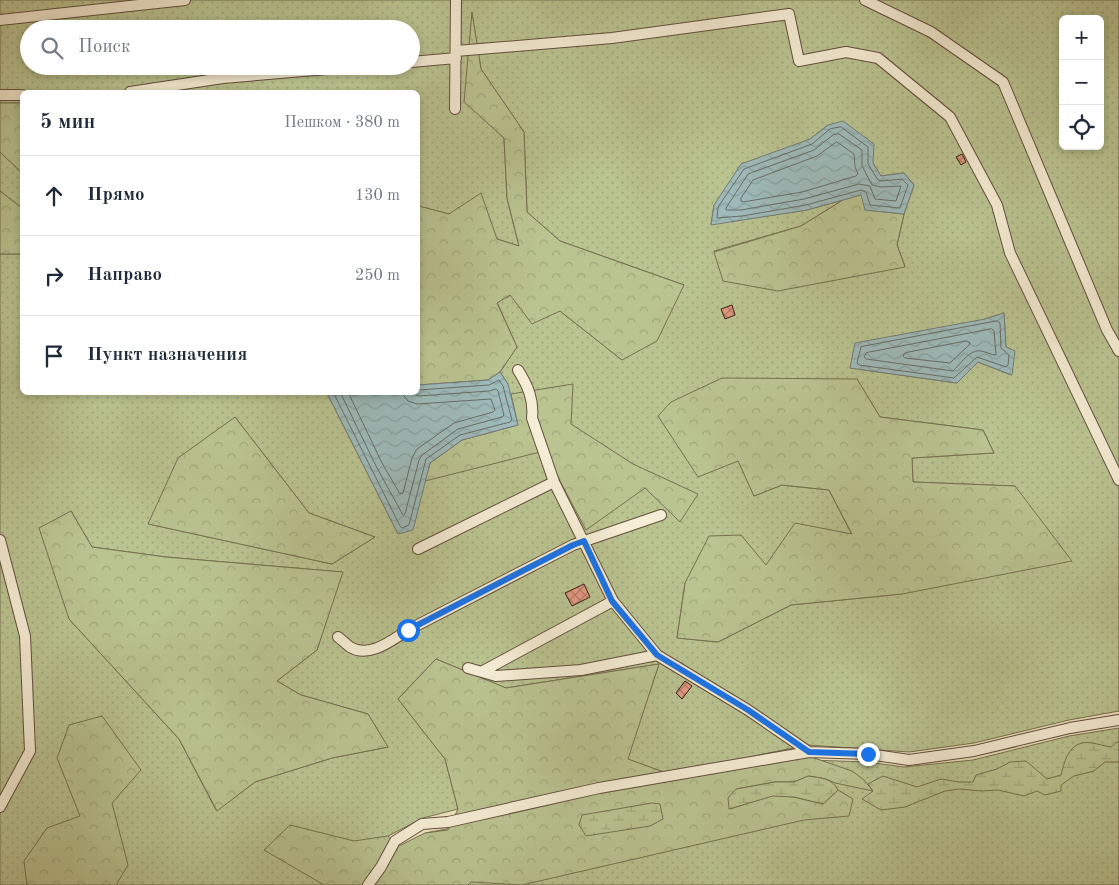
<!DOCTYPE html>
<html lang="ru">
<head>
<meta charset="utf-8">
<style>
	:root { --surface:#fff; --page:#f6f6f7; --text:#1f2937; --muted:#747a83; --line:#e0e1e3 }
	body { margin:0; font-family:"Old Standard TT",serif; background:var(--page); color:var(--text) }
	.controls { position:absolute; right:15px; top:15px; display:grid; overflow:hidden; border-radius:8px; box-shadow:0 2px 8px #0003 }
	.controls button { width:45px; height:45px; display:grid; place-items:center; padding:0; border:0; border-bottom:1px solid var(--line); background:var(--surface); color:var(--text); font:25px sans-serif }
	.stop { position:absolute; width:15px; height:15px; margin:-11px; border:4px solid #1a73e8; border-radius:50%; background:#fff }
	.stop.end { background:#1a73e8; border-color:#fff; box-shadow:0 1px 5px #0008 }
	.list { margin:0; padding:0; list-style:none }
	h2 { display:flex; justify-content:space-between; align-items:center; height:65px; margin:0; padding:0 20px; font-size:21px }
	h2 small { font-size:16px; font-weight:400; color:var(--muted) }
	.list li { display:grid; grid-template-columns:32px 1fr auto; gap:15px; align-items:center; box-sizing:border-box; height:80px; padding:0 20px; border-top:1px solid var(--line) }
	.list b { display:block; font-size:19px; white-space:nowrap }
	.list em { font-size:16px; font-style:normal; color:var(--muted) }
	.icon { flex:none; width:28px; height:28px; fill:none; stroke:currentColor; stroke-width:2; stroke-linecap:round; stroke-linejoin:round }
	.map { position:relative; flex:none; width:1119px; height:885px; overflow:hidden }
	.search { position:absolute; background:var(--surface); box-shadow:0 2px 8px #0003; left:20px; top:20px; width:400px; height:55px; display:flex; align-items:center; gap:12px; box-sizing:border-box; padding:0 18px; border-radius:28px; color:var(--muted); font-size:19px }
	.panel { position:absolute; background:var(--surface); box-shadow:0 2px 8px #0003; left:20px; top:90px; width:400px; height:305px; border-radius:8px }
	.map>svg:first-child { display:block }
	.grass { fill:url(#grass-dots); stroke:#777052; fill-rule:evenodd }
	.forest { fill:url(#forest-crowns); stroke:#777052 }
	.wetland { fill:url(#wetland-marsh); stroke:#777052 }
	.water { fill:url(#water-waves); stroke:#747c78 }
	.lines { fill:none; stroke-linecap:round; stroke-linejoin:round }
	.shore { stroke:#696c67; stroke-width:1 }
	.building { fill:url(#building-cross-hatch); stroke:#341d12 }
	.street-casing { stroke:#634e3d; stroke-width:12 }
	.street { stroke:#f5edd5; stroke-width:10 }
	.route { stroke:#1a73e8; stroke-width:6 }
</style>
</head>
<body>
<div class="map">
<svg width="1119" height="885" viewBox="0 0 1119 885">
	<defs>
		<pattern id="grass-dots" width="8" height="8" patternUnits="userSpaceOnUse" patternTransform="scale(1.25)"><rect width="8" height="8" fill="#bac491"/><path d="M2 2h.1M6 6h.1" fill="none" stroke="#a0a87c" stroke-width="1.8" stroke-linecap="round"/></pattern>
		<pattern id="forest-crowns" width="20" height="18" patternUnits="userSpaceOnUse" patternTransform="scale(1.25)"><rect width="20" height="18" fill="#bac491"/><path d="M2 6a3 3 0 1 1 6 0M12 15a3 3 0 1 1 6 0" fill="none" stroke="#a0a87c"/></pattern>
		<pattern id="wetland-marsh" width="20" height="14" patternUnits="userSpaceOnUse" patternTransform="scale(1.25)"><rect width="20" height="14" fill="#bac491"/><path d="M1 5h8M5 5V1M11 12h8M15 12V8" fill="none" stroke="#a0a87c"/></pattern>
		<pattern id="water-waves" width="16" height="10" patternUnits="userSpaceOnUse" patternTransform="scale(1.25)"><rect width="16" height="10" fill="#9ebcbc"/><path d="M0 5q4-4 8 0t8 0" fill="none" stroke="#89a1a1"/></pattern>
		<pattern id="building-cross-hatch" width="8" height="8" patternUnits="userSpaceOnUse" patternTransform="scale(1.25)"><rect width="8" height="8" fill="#e29982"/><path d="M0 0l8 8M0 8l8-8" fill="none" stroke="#b87c69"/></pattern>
	</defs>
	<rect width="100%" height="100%" fill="#f0e3bf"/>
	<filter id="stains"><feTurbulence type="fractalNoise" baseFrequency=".004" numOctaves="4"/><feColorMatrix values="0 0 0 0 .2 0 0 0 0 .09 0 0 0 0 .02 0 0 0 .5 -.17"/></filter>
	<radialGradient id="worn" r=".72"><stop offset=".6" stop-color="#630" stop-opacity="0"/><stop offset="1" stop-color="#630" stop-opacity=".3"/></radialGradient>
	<path class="grass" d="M0,0H1119V711L1069,720L974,743L909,752L808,745L669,774L627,759L659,664L506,688L436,659L398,699L445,759L458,809L423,818L388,836L375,862L358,885H0V254H22V392L327,393L398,534L430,463L508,384L500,372L517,347L497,302L511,295L560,311L622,360L684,285L560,241L527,212L524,132L481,69L472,15L465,102L504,138L507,198L519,246L497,239L449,214L418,206V92H22V103H0ZM1063,19H1100V146H1063ZM29,29H411V66H29ZM828,125L873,163L881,176L904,173L914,185L904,214L897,245L905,266L714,251L801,226L843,200L807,210L711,224L714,205L810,139ZM1004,313L1006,347L1011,375L978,362L957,383L850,368L985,319ZM857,379L880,417L983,430L994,453L912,458L913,482L1015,486L902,594L791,605L718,642L677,638L685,583L741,535L766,566L852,535L829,490L782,485L754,496L739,461ZM235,417L309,513L375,537L332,564L149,524ZM71,511L92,547L166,557L342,572L317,650L277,681L301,695L368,714L388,747L332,758L255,782L216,810L179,739L69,619Z
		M0,152L22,173V208L0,191Z
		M1119,728V885H375L425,833L809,760L867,762L904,767L973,760L1069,736Z"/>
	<path class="forest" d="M472,12L481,69L524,132L527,212L560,241L684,285L657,341L622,360L560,311L532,324L510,295L497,303L517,347L500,372L488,380L418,385V205L419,206L449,214L481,193L497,239L519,246L507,198L504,138L464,102Z
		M0,103H22V173L0,152Z
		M0,191L22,208V254H0Z
		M862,194L866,210L904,214L897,245L905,267L778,291L723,281L714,252L801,226L843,200Z
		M722,378L857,379L880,417L983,430L994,453L912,458L913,482L1015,486L1072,561L902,594L791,605L718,642L677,638L685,583L709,536L741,535L766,565L795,523L852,534L829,490L782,485L754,496L738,461L698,477L658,416L671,402Z
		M573,384L571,424L633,464L698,494L680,522L645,488L586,530L544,451L425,481L430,463L462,440L518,425L511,394Z
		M235,417L309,513L375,537L332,564L148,524L178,458Z
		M71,511L92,547L166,557L343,572L317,650L277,681L301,695L368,714L388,747L332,758L255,782L217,811L179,739L69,619L39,528Z
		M436,659L506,688L659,664L628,759L669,774L788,749L852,771L864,780L873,791L835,783L826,779L809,776L794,782H775L736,789L730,809L773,795L794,797L823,804L838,790L853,799L849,816L804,820L522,885L471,882L468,885H324L264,850L290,825L354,841L388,836L399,846L425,833L448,830L458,809L445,759L398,699Z
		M102,716L141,770L112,803L128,865L116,885H27L24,861L47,828L80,816L57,758L69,725Z"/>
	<path class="wetland" d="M1117,742H1119V762H1105L1094,771L1074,776L1061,785V791L1045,795L1037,791L1024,796L998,790L981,791L960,789L945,791L905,807L881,810L862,799L873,791L868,784L883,776L917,787L941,779L959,782H973L976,775L997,769L1010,762L1026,761L1047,779L1061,775C1064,763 1068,746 1082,743C1090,741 1103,746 1111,747Z
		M808,776C821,778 832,778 838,790L823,804L794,797L773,796L729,809L728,798L736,789L775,782H794Z
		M652,803L660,804L663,819L650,826L586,836L579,825L582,815Z"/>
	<path class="water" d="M843,121L874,144L873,163L881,176L904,173L914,185L904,214L865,210L861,195L807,210L711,225L714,205L741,164L810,139L828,125Z
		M1004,313L1006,347L1015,351L1012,375L978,362L957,383L850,368L855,343L985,319Z
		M500,372L508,384L518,425L462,440L430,463L413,530L398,534L327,393L418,392V385L488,380Z"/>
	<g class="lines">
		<path class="shore" d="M841,127L868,147V164L878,180L882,181L902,179L908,185L900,208L870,205L866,192L861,190L806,205L742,216L717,218L718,207L744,169L812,144L830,129Z
			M839,134L862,150V166L872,185L881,187L901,186L896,201L875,199L870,186L859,184L804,199L741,210H726V208L748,174L814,150L833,135Z
			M837,142L854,154L855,167L858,174L856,176L802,192L743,202L741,201V198L753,180L817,156Z
			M997,321L1000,323L1001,348L1009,355L1008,365L1006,367L977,357L954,378L859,365L857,363L861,347Z
			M992,329L994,331L996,355C991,355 987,352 981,351C969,349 960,365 953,371L866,359L864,357L866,353Z
			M967,341L970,343L969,345L950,363L905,358L903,356L905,353Z
			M333,392L400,526L402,528L409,525L426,459L460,435L510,422L512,420L503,386L499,380L489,385L418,390
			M340,392L376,466L403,515L405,514L419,460L422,455L458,429L502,417L504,415L498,391L496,389L489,391L419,396L410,392
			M348,392L382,463L400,494L403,493L412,458L417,449L454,423L493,412L495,410L491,399L417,404L408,401L401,392"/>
	</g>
	<path class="building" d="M962,154L966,162L961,165L956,157Z
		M732,305L735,315L725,319L721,309Z
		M584,584L590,597L572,606L565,593Z
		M685,681L692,686L682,699L676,693Z"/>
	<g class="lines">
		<defs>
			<path id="street" d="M865,0L931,32L1003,82L1107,330L1119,351
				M0,20L185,0
				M456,51L612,38L789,14L799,61L846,52L878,58L950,117L997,205L1010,253L1119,480
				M411,62L456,58
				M130,92L223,78L362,66
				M0,95H22
				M455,109L456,0
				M518,370C528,386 534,400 532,418L554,482L613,601L657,655L748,710L809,752
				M0,540L25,636L30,751L0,807
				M418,549L554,482
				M338,637C342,640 346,644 350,647C369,659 392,640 408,630L573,545L661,515
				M468,668L496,676L581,670L657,655
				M483,671L613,601
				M368,885L381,867L395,841L422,824L448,822L599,788L809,752L868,754L909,760L974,751L1070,728L1119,720"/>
		</defs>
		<use href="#street" class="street-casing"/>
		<use href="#street" class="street"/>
	</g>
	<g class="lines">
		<path class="route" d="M408,630L573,545L584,541L612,601L657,655L748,710L809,752L868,754"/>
	</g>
	<rect width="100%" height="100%" filter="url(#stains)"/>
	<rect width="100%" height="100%" fill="url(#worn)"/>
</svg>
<div class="controls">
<button>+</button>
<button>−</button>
<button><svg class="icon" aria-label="locate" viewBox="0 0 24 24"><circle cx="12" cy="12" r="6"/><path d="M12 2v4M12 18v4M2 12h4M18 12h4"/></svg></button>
</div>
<div class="stop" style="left:408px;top:630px"></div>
<div class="stop end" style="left:868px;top:754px"></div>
<div class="search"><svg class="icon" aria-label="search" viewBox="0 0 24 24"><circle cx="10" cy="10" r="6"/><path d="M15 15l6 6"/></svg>Поиск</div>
<section class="panel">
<h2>5 мин<small>Пешком · 380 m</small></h2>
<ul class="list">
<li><svg class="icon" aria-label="ahead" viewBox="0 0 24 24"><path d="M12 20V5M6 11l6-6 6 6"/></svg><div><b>Прямо</b></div><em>130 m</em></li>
<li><svg class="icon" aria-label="right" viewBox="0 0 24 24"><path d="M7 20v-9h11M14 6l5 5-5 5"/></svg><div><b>Направо</b></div><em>250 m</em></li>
<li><svg class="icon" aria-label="arrive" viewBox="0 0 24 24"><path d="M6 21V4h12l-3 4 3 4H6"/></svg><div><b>Пункт назначения</b></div></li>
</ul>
</section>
</div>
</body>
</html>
